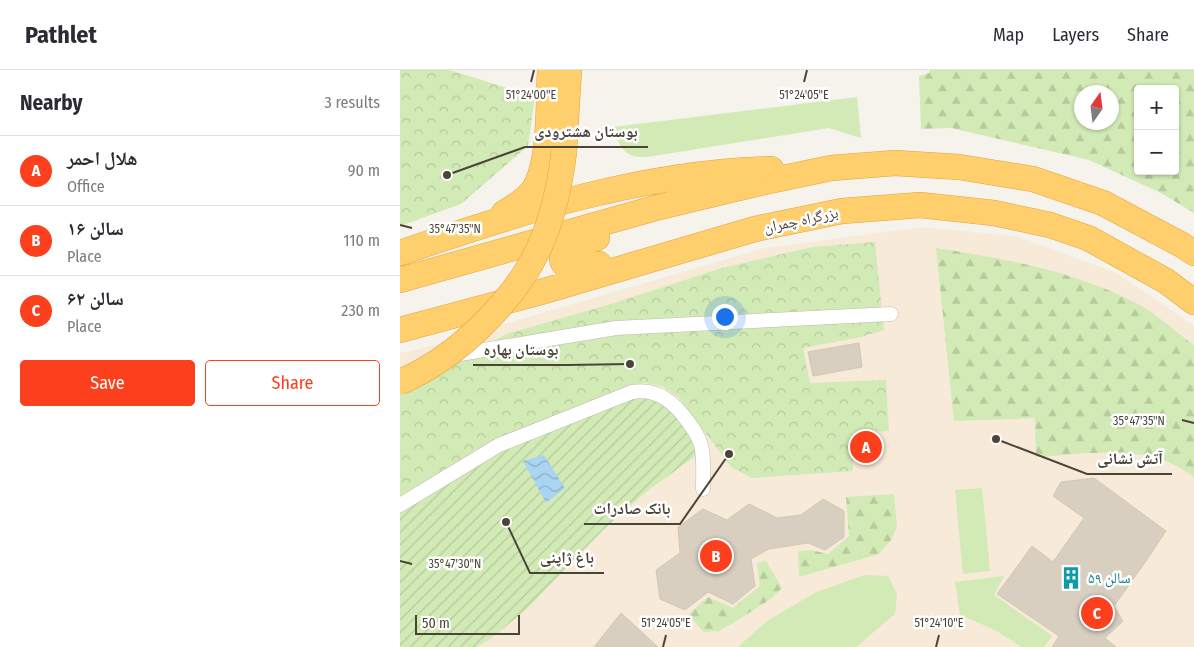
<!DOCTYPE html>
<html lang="en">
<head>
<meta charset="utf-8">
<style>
	:root { --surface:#fff; --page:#f2f2f3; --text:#2b2b33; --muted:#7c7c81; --line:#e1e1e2; --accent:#fc3f1d }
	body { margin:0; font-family:"Fira Sans Condensed","Noto Naskh Arabic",sans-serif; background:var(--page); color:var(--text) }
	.controls { position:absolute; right:15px; top:15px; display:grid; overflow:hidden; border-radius:5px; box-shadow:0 1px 4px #0004 }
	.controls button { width:45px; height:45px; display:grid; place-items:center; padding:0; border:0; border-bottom:1px solid var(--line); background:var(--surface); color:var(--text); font:25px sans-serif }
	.compass { position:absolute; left:674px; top:15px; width:45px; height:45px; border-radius:50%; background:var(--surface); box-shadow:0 1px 4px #0004; rotate:14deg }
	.scale { position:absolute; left:15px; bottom:12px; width:105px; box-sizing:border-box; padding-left:5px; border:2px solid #4b4439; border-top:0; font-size:14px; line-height:18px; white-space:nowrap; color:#4b4439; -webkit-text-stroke:4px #fff; paint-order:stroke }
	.you { position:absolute; left:324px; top:246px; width:18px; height:18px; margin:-12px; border:4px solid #fff; border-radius:50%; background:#1a73e8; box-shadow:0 0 0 8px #1a73e833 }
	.badge { display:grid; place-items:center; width:32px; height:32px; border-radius:50%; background:var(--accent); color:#fff; font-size:16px; font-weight:700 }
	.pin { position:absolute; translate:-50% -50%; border:2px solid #fff; box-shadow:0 1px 5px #0006 }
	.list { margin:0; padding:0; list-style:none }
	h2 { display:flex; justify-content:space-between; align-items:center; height:65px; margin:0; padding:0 20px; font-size:21px }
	h2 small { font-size:16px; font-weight:400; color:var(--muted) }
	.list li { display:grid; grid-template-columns:32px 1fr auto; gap:15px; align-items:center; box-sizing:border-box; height:70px; padding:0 20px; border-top:1px solid var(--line) }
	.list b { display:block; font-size:19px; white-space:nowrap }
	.list p { margin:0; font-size:16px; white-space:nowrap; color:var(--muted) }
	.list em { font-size:16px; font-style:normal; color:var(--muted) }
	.actions { display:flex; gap:10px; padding:15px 20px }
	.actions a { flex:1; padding:11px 0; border:1px solid var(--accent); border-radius:5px; text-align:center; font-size:18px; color:var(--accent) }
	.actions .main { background:var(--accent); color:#fff }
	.map { position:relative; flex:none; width:794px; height:577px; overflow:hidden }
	header { display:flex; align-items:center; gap:30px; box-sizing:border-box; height:70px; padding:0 25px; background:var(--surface); border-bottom:1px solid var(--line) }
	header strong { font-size:24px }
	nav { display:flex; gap:28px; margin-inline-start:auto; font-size:18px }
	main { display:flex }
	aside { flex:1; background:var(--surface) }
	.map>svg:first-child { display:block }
	.commercial { fill:#f7ead8 }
	.grass { fill:#d2eab5 }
	.forest { fill:url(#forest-firs); fill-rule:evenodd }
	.park { fill:url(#park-crowns) }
	.garden { fill:url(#garden-furrows) }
	.water { fill:url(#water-waves) }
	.building { fill:#d8cfc1; stroke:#d3c7b4 }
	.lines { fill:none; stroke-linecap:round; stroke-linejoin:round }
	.street-casing { stroke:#c2bbae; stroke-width:15 }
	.highway-casing { stroke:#e0a43c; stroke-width:26 }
	.street { stroke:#fff; stroke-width:14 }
	.highway { stroke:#ffcf6e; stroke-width:25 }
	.highway-bridge-casing { stroke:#e0a43c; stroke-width:26; stroke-linecap:butt }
	.highway-bridge { stroke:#ffcf6e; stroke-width:25 }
	.ticks { fill:none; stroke:#4b4439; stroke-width:2 }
	.labels { text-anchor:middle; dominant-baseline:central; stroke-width:5; stroke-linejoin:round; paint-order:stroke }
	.street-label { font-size:15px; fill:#4b4439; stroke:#fff }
	.culture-label { font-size:15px; fill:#0d838f; stroke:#fff; text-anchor:start }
	.ticks-label { font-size:12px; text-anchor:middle; fill:#4b4439; stroke:#fff; stroke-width:5; stroke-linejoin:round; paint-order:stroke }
	.leader { fill:none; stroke:#4b4439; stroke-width:2 }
	.callout-dot { fill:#4b4439; stroke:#fff; stroke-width:2 }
	.callout-label { font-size:16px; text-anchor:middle; font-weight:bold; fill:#4b4439; stroke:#fff; stroke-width:5; stroke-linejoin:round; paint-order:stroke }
</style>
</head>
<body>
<header>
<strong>Pathlet</strong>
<nav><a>Map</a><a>Layers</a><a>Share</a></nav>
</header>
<main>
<aside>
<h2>Nearby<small>3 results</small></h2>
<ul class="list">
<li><span class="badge">A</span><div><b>هلال احمر</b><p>Office</p></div><em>90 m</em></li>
<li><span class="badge">B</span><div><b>سالن ۱۶</b><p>Place</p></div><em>110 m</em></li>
<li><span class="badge">C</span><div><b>سالن ۶۲</b><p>Place</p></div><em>230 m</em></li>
</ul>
<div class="actions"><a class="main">Save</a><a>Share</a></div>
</aside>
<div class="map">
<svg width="794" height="577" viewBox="0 0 794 577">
	<defs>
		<pattern id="forest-firs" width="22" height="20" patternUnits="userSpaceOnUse" patternTransform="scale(1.25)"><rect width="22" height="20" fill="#d2eab5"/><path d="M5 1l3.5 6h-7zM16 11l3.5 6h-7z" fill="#b6ca9c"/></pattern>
		<pattern id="park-crowns" width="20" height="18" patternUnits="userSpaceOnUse" patternTransform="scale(1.25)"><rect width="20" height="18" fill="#d2eab5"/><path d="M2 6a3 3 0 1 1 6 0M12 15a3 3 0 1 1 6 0" fill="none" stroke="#b6ca9c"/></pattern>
		<pattern id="garden-furrows" width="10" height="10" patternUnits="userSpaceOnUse" patternTransform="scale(1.25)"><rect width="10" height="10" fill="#d2eab5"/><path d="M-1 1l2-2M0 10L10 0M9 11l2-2" fill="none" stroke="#b6ca9c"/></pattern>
		<pattern id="water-waves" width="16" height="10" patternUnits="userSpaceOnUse" patternTransform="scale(1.25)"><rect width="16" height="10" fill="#a9d4f2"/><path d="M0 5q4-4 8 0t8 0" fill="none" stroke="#8caec5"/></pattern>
	</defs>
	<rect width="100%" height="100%" fill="#f6f3ec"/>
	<path class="commercial" d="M521,157L616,166L717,203L794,256V577H0V283L12,281L361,179Z"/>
	<path class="grass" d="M457,27L461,68L429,58L247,87C223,88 220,77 213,57Z
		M582,418L590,501L563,504L555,420Z
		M465,505L488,506L497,524L495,544L456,577H338L367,551L416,522Z
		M604,506L594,525L652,566L644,577H622L595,560L560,545L555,512Z"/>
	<path class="forest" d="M530,0H794V143L761,123L689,90L551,58L521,59L519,6L529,3ZM738,19H775V101H738ZM712,22V52H682V22Z
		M536,178C606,189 675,201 738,234C757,244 777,263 794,275V407C784,400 771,392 760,389C720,377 676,385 636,387L635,348L554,351Z
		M494,424L497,457L492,469L479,484L399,507L398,481L411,480L428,484L449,466L446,427Z
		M366,491L382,518L372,528L335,552L319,561L304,562L288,545L308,527L333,538L360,516L357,493Z"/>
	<path class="park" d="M0,0H50L135,27L128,76L61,134L0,156Z
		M475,172L484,260L461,267L403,278L410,313L486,310L489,361L453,363L452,369L453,401L352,408L331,397L279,328L262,316L246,313L233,314L107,364L82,377L0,430V320L18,315L106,264L211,234L322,198L412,177Z"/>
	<path class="garden" d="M237,326L263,331L289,357L298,384L246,422L203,460L125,541L90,569L77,577H0V443L104,378Z"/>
	<path class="water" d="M144,385L165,418L146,433L123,391Z"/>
	<path class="building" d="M459,273L462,297L413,306L408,282Z
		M480,368L481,385L452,387V369Z
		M694,408L766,461L746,491L714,536L723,551L705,568L716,577H652L659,566L597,524L632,476L653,492L684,448L653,426L661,412Z
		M423,429L444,441V467L425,480L408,473L369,479L351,489L355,516L333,534L308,522L285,540L260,529L256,500L280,483L278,457L303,439L327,450L349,434L377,448L401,445Z
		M221,543L258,577H194Z"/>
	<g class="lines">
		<defs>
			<path id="street" d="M54,285L216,258L491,244
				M0,435L99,375L232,322C258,318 274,332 289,353C295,361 301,370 302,380C304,393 303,406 303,419"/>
			<path id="highway" d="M164,82L169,0
				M104,143C115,136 127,130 134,119C151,92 148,32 150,0
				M197,168C186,172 145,183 170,199L199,194
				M0,183C119,142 244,102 371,99
				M0,210L259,137L355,114L431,98L495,93L559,97L633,109L703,133L782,175L794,183
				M0,260L141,222L355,159L442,141L520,135L594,143L650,155L688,168L766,211L794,232"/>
		</defs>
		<use href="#street" class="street-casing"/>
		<use href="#highway" class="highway-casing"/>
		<use href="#street" class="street"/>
		<use href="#highway" class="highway"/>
		<defs>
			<path id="highway-bridge" d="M0,312C55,289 114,232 139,178C153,148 160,115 164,82"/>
		</defs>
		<use href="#highway-bridge" class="highway-bridge-casing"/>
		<use href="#highway-bridge" class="highway-bridge"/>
	</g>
	<path class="ticks" d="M131,12L134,0M404,12L407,0M0,155L12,158M782,350L794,353M0,491L12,494M263,577L266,565M536,577L539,565"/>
	<defs>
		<symbol id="building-bare" viewBox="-9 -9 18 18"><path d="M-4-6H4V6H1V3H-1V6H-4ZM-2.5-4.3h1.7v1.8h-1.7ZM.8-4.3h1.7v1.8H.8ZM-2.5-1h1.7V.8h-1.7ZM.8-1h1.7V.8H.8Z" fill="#0f9aa8" stroke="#fff" stroke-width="2.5" paint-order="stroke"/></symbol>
	</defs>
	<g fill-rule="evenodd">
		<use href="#building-bare" x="655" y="492" width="32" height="32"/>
	</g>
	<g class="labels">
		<g class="street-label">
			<text transform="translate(401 150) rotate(-12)">بزرگراه چمران</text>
		</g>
		<g class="culture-label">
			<text x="688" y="508">سالن ۵۹</text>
		</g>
	</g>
	<g class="ticks-label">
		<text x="131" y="29">51°24'00"E</text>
		<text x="404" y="29">51°24'05"E</text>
		<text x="55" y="163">35°47'35"N</text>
		<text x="739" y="355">35°47'35"N</text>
		<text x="55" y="498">35°47'30"N</text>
		<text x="266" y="557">51°24'05"E</text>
		<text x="539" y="557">51°24'10"E</text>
	</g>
	<path class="leader" d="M47 105L125 77H248M230 294L168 295H73M596 369L687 404H772M329 384L280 454H184M106 452L130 503H204"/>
	<g class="callout-dot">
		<circle cx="47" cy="105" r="5"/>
		<circle cx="230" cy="294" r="5"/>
		<circle cx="596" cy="369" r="5"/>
		<circle cx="329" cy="384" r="5"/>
		<circle cx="106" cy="452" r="5"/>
	</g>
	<g class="callout-label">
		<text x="186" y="67">بوستان هشترودی</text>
		<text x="121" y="285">بوستان بهاره</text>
		<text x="730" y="394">آتش نشانی</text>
		<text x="232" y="444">بانک صادرات</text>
		<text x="167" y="493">باغ ژاپنی</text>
	</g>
</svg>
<div class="controls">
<button>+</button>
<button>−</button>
</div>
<svg class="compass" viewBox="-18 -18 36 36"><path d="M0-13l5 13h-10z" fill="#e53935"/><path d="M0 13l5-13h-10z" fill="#7c7c81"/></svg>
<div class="scale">50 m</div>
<div class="you"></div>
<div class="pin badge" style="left:466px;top:377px">A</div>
<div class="pin badge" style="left:316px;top:486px">B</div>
<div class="pin badge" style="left:697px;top:543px">C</div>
</div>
</main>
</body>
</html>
